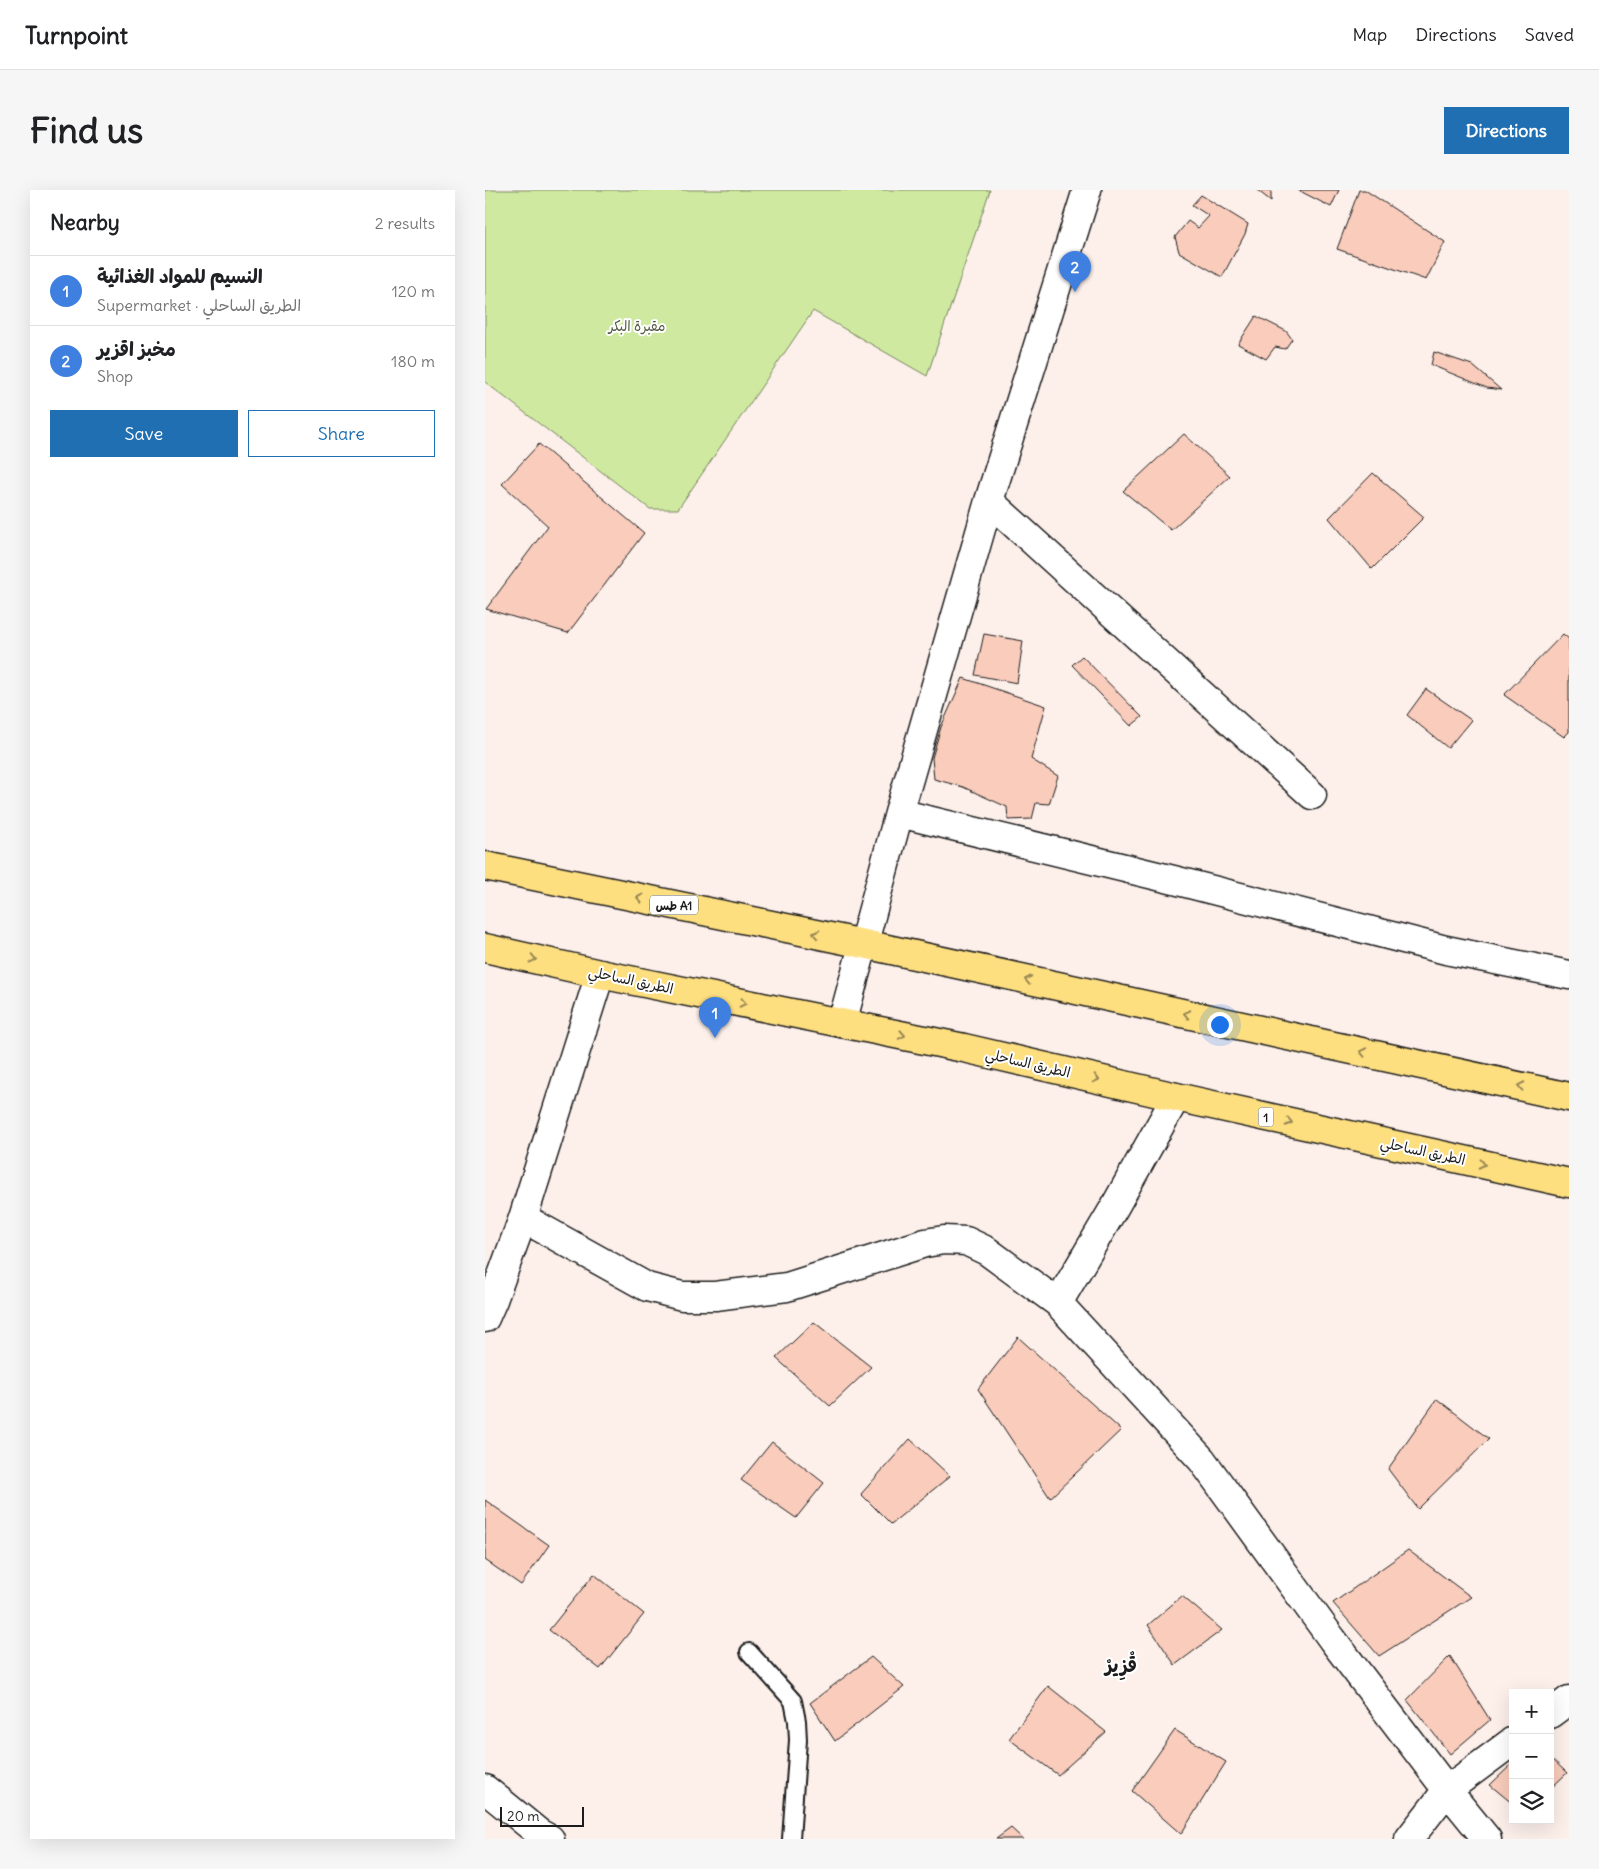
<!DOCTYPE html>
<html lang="en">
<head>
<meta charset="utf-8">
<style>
	:root { --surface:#fff; --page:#f6f6f6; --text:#202124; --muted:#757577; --line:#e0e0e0; --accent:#1f6fb2 }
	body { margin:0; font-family:Delius,"Playpen Sans Arabic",sans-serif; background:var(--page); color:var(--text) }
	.controls { position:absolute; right:15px; bottom:15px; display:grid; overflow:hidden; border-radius:0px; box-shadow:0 5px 20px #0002 }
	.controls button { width:45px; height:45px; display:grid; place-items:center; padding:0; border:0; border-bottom:1px solid var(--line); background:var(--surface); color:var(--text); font:25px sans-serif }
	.scale { position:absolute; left:15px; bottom:12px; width:84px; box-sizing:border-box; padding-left:5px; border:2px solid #1c1c1c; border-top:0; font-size:14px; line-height:18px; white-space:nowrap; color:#1c1c1c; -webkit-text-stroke:4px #fff; paint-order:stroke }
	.you { position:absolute; left:734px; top:834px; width:18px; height:18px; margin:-12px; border:4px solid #fff; border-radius:50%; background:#1a73e8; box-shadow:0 0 0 8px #1a73e833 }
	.badge { display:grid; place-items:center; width:32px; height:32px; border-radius:50%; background:var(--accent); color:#fff; font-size:16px; font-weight:700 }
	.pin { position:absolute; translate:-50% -41px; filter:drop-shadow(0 1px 2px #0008) }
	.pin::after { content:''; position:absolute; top:26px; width:18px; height:15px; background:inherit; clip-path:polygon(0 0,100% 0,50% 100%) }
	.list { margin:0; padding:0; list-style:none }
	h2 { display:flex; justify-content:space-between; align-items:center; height:65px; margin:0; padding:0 20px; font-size:21px }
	h2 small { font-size:16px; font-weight:400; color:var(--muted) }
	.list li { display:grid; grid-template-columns:32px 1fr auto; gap:15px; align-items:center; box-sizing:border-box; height:70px; padding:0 20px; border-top:1px solid var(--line) }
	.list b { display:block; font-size:19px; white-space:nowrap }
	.list p { margin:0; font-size:16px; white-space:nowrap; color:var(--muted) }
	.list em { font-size:16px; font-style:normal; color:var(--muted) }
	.actions { display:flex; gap:10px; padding:15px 20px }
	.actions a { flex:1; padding:11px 0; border:1px solid var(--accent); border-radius:0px; text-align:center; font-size:18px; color:var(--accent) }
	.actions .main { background:var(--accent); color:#fff }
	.icon { flex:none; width:28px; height:28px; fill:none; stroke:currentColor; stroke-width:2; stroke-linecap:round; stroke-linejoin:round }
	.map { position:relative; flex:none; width:1084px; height:1649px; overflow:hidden; border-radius:0px }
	header { display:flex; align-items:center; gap:30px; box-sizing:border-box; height:70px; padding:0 25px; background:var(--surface); border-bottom:1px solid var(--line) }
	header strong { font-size:24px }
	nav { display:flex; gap:28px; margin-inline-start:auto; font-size:18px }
	.intro { display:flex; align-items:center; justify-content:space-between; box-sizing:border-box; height:120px; padding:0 30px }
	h1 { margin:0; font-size:35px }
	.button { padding:12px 22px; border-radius:0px; background:var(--accent); color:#fff; font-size:18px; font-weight:700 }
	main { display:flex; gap:30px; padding:0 30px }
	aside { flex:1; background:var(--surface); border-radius:0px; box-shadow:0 5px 20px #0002 }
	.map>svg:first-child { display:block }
	.green { fill:#cfeaa0; stroke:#76835e }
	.building { fill:#f9ccbc; stroke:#1c1c1c }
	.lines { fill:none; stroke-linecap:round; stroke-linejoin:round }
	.lane-casing { stroke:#1c1c1c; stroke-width:20 }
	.street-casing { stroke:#1c1c1c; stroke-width:31 }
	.highway-casing { stroke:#1c1c1c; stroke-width:31 }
	.lane { stroke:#fff; stroke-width:16 }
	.street { stroke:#fff; stroke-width:28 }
	.highway { stroke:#fedf80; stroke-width:28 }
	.oneway { stroke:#988753 }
	.labels { text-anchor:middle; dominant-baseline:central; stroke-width:4; stroke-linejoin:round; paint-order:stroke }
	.shield { fill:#fff; stroke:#606060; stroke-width:1 }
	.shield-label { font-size:12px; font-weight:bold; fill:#1c1c1c }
	.park-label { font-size:14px; fill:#525a44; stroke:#fff }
	.street-label { font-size:14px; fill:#1c1c1c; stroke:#fff }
	.district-label { font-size:19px; font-weight:bold; fill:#1c1c1c; stroke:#fff }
</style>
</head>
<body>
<header>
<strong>Turnpoint</strong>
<nav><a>Map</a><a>Directions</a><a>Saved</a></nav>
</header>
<div class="intro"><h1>Find us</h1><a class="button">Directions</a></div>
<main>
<aside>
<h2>Nearby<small>2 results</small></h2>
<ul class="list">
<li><span class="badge" style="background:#3f7fe0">1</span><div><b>النسيم للمواد الغذائية</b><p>Supermarket · الطريق الساحلي</p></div><em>120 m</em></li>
<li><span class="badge" style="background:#3f7fe0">2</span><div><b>مخبز اقزير</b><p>Shop</p></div><em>180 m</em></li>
</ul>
<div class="actions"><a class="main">Save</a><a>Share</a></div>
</aside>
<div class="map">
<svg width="1084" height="1649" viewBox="0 0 1084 1649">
	<rect width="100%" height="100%" fill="#fdf0eb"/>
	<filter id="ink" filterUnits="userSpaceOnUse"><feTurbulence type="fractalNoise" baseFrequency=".02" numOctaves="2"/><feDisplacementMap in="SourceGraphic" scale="10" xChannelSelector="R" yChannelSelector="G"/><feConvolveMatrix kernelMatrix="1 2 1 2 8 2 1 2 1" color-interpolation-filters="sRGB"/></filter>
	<g filter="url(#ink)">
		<path class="green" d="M0,0H505L442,186L328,121L193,319H165L0,192Z"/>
		<path class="building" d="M772,0H786V11Z
			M813,0H854L846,17Z
			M874,0H880L960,52L941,90L852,59Z
			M716,5L763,34L760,44L737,87L694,62L690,47L703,31L713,38L724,26L707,15Z
			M771,126L801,141L807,149L800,159L790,157L781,169L753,154Z
			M949,162L987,175L1016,200L1002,198L946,175Z
			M699,244L745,286L686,340L638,301Z
			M54,254L159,343L83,443L1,419L63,336L17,294Z
			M888,283L939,327L887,379L844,328Z
			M499,444L538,451L532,493L490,485Z
			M1078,444L1084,449V542L1079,547L1019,505Z
			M597,466L657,527L646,536L587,475Z
			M478,488L561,516L546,569L573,586L564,614L551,613L547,629L523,630L522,617L478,597L449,589L447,568L456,537Z
			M941,499L986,530L963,558L922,525Z
			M329,1132L386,1177L345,1216L291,1168Z
			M533,1147L636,1240L565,1308L493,1199Z
			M952,1209L1004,1249L933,1319L903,1279Z
			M425,1249L465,1286L406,1334L376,1304Z
			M287,1252L339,1293L311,1328L256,1290Z
			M0,1310L64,1355L36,1395L0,1370Z
			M923,1360L986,1407L894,1466L848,1413Z
			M109,1384L159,1424L115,1479L64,1440Z
			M697,1406L737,1440L690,1475L663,1435Z
			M965,1466L1005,1530L965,1564L922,1510Z
			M386,1467L419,1497L350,1551L325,1513Z
			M563,1496L621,1542L573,1585L524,1549Z
			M690,1540L741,1572L696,1644L647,1601Z
			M1065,1567L1082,1583L1065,1599Z
			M1028,1573V1614L1005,1595Z
			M526,1638L538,1649H511Z"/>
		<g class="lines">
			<defs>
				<path id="lane" d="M264,1462L308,1511L312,1531L313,1550L306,1649"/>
				<path id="street" d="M504,311L827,605
					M414,623L689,690L961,760L1084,785
					M357,833L414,623L504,311L602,0
					M38,1028L162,1097L197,1106H230L302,1097L440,1053L459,1050L481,1051L502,1061L573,1113L717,1270L847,1449L962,1600L1002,1649
					M573,1113L629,1018L691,907
					M0,1128L8,1110L38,1028L115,784
					M1065,1524L1084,1510
					M0,1599L54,1643L65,1649
					M924,1649L962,1600L1028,1551"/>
				<path id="highway" d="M0,676L379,754L1084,907
					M0,758L115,784L479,858L691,907L1084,993"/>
			</defs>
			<use href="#lane" class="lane-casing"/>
			<use href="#street" class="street-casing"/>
			<use href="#highway" class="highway-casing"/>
			<use href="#lane" class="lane"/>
			<use href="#street" class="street"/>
			<use href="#highway" class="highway"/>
		</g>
		<defs><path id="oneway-chevron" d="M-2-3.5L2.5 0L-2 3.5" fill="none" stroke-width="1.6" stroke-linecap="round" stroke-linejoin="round" transform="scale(1.25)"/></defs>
		<g class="oneway">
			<use href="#oneway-chevron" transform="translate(155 708) rotate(-168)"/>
			<use href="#oneway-chevron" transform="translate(331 744) rotate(-168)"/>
			<use href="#oneway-chevron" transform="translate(48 769) rotate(13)"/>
			<use href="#oneway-chevron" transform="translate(543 790) rotate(-168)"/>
			<use href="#oneway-chevron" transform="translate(258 813) rotate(12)"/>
			<use href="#oneway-chevron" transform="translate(702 824) rotate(-168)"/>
			<use href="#oneway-chevron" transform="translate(417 845) rotate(11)"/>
			<use href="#oneway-chevron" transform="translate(878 862) rotate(-168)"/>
			<use href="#oneway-chevron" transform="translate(611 889) rotate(13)"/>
			<use href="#oneway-chevron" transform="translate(1036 896) rotate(-168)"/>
			<use href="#oneway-chevron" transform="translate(804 932) rotate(12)"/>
			<use href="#oneway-chevron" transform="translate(997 974) rotate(12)"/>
		</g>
	</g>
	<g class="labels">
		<g class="shield">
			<rect x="165" y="705.5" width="48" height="19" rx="4"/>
			<rect x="773.5" y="917.5" width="15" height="19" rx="4"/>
		</g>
		<g class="shield-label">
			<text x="189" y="715">طس A1</text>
			<text x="781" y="927">1</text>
		</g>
		<g class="park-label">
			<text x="152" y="136">مقبرة البكر</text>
		</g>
		<g class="street-label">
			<text transform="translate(146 790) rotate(12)">الطريق الساحلي</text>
			<text transform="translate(543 873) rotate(13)">الطريق الساحلي</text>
			<text transform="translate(938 961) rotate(12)">الطريق الساحلي</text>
		</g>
		<g class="district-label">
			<text x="636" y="1475">قْزِيرْ</text>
		</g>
	</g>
</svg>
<div class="controls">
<button>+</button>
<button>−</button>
<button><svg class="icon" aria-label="layers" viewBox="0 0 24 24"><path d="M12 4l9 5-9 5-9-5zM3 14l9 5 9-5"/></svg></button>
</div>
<div class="scale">20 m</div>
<div class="you"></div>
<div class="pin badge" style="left:230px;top:848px;background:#3f7fe0">1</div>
<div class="pin badge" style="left:590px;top:102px;background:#3f7fe0">2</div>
</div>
</main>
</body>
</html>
